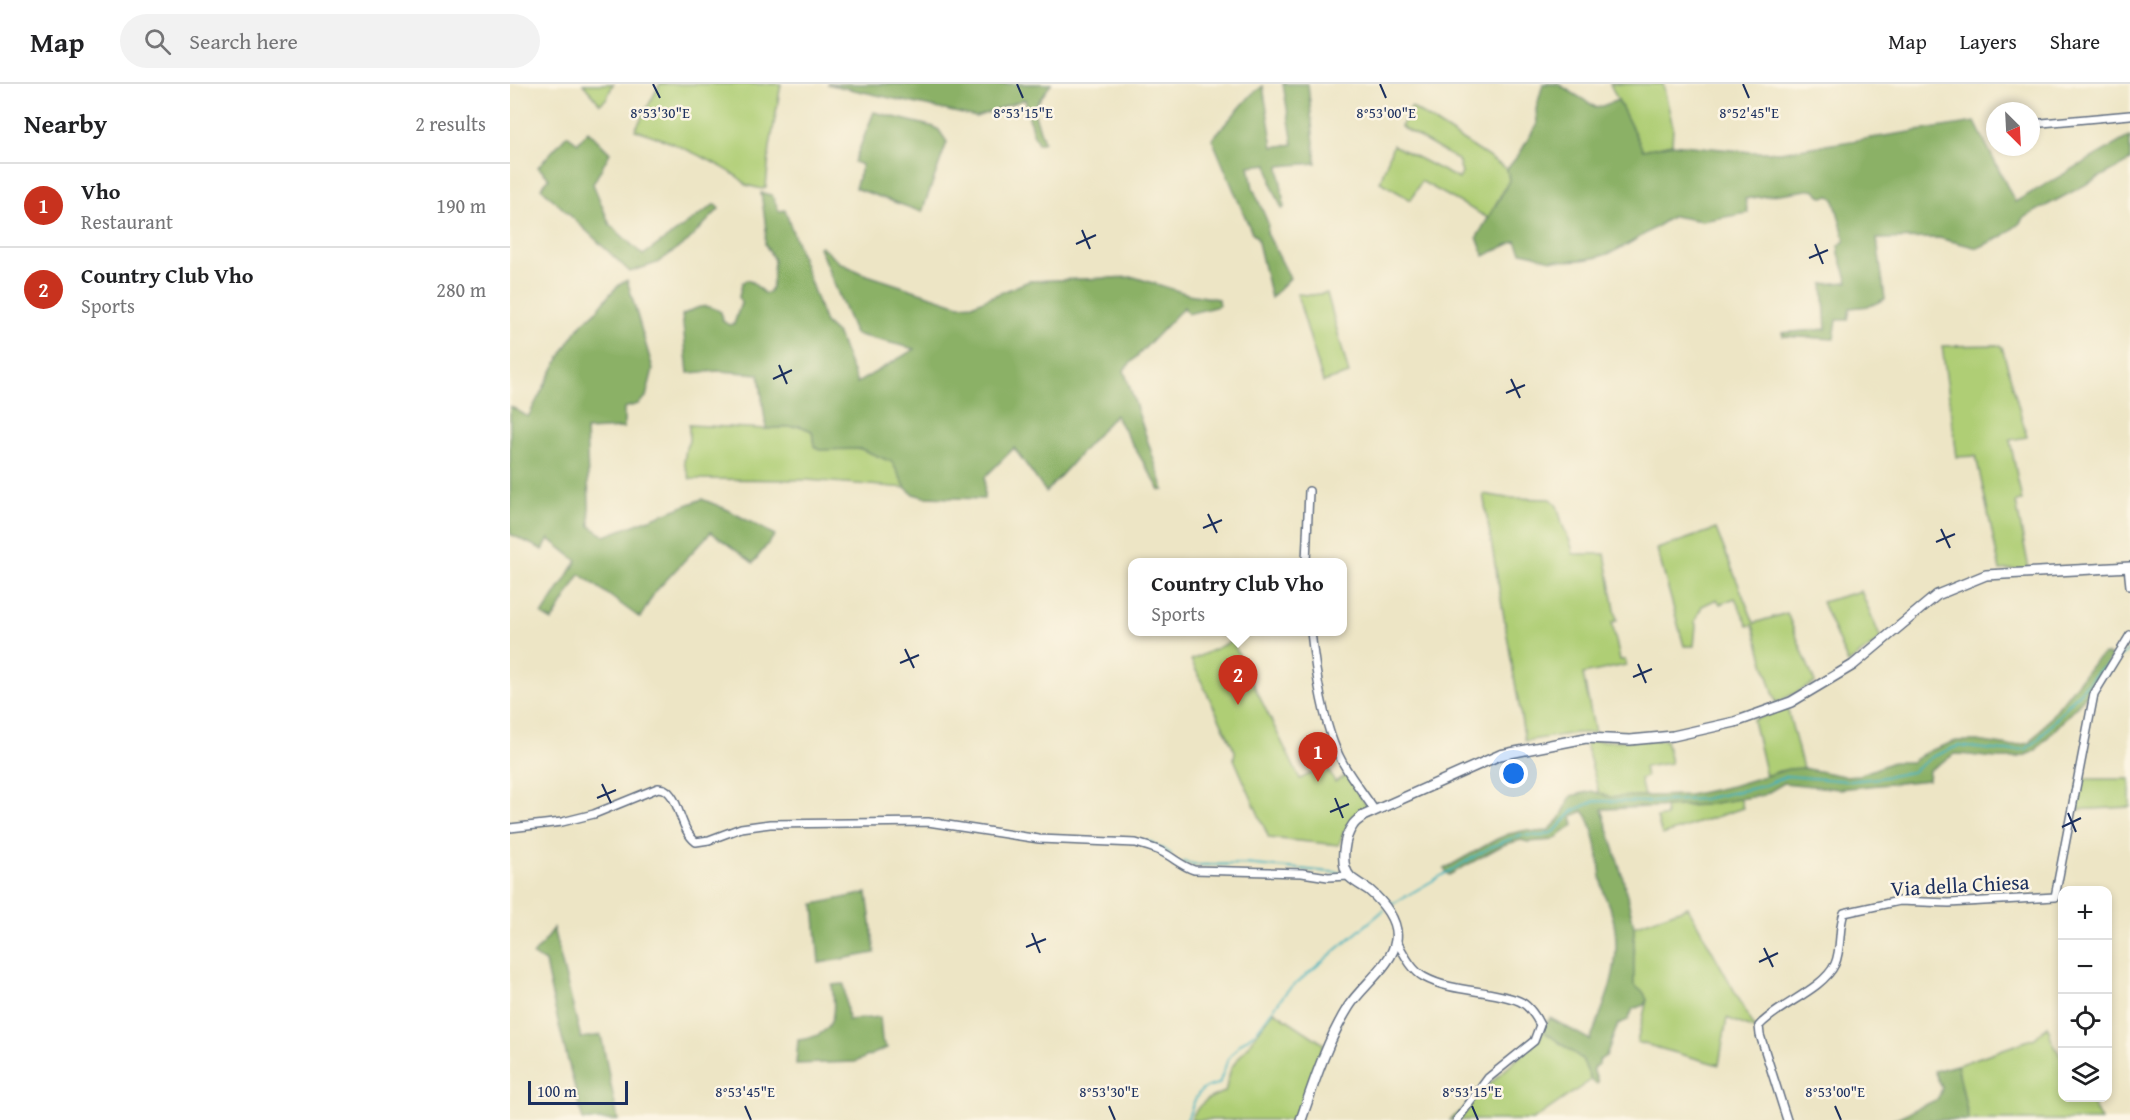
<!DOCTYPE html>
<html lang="en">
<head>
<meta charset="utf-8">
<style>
	:root { --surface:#fff; --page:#f2f2f2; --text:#202124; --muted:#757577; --line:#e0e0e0; --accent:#c8321e }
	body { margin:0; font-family:"Gentium Book Plus",serif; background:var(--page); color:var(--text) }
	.controls { position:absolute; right:18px; bottom:18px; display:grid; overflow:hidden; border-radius:12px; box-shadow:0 3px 9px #0003 }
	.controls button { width:54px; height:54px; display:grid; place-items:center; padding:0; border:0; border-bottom:2px solid var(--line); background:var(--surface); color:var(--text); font:30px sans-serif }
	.compass { position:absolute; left:1476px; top:18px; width:54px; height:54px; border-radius:50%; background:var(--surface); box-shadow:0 3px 9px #0003; rotate:156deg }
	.scale { position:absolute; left:18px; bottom:15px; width:100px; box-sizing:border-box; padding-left:6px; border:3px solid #1b2f5e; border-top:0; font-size:16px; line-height:21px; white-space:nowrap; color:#1b2f5e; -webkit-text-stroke:4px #fcf5e5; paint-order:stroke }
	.you { position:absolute; left:1004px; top:690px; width:21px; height:21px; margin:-15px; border:4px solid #fff; border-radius:50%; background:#1a73e8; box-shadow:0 0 0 9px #1a73e833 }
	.badge { display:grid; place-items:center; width:39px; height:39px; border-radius:50%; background:var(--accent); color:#fff; font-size:20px; font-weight:700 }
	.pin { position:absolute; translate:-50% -50px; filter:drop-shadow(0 2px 3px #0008) }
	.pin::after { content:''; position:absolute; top:32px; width:21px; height:18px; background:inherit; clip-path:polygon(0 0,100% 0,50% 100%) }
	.popup { position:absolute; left:618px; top:474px; width:219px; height:78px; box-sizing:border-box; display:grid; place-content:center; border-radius:12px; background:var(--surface); filter:drop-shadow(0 2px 4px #0005); font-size:20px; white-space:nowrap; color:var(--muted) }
	.popup b { font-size:22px; color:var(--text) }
	.popup::after { content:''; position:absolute; left:50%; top:100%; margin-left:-12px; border:12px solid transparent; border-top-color:var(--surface) }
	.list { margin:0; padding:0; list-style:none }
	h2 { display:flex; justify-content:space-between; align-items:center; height:78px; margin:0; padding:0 24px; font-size:26px }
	h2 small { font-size:20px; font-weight:400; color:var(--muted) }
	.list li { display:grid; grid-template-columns:39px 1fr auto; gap:18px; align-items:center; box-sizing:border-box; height:84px; padding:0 24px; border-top:2px solid var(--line) }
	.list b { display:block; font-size:22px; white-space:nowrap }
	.list p { margin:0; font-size:20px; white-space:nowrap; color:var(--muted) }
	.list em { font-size:20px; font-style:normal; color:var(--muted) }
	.icon { flex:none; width:33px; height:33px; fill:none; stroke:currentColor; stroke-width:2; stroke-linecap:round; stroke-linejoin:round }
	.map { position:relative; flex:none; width:1620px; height:1036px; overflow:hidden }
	header { display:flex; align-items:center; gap:36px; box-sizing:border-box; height:84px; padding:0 30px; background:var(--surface); border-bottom:2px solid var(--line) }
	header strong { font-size:28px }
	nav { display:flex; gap:33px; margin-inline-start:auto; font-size:21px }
	.search { width:420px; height:54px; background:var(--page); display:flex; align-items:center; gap:15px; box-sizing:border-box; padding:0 21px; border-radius:33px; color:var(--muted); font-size:22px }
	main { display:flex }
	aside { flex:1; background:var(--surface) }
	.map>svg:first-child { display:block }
	.green { fill:#afce75; stroke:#657e6a; stroke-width:1.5 }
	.forest { fill:#8bb166; stroke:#537062; stroke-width:1.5 }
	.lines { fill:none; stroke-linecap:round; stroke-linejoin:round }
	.stream { stroke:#43b2bd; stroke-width:2 }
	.minor-casing { stroke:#646f82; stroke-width:10 }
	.tertiary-casing { stroke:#646f82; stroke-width:12 }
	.minor { stroke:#fff; stroke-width:7 }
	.tertiary { stroke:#fff; stroke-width:9 }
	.ticks { fill:none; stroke:#1b2f5e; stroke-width:2 }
	.labels { text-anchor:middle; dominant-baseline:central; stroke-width:5; stroke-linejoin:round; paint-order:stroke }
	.street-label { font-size:21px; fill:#1b2f5e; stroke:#fcf5e5 }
	.ticks-label { font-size:15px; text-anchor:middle; fill:#1b2f5e; stroke:#fcf5e5; stroke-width:5; stroke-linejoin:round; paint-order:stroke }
</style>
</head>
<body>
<header>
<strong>Map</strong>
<div class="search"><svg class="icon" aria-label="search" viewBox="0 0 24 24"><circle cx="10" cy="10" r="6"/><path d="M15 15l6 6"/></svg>Search here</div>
<nav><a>Map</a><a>Layers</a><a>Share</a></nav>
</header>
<main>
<aside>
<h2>Nearby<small>2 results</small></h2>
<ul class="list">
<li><span class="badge">1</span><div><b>Vho</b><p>Restaurant</p></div><em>190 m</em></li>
<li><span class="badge">2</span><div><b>Country Club Vho</b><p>Sports</p></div><em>280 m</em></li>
</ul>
</aside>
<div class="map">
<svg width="1620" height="1036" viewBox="0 0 1620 1036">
	<rect width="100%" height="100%" fill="#fcf5e5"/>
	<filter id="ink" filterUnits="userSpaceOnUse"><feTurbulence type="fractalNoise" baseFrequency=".0167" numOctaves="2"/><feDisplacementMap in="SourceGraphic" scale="12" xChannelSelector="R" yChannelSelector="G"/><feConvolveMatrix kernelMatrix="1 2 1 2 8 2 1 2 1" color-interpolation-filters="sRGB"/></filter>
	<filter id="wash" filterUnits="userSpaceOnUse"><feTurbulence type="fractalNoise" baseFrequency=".008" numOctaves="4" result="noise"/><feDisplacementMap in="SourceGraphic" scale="24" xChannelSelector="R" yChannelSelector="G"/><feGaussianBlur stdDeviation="1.35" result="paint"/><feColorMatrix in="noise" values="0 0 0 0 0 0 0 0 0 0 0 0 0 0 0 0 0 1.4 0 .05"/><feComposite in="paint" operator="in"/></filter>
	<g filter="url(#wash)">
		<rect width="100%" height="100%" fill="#ede5c5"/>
		<path class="green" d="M73,0H103L97,14L90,20Z
			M150,0H271L260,63L256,103L252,105L236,101C226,85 146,51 125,46Z
			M1100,0H1153L1163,43L1162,60L1133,67Z
			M901,23L997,85L999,96L978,134L911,97L901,116L870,98L883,61L949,95L952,89L948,76L891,43Z
			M817,209L839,290L813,298L787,210L801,211Z
			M1487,261L1492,263L1517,353L1500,356L1512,417L1506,418L1519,485L1490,486L1466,372L1447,373L1432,262Z
			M179,341L256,345L290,342L302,347L304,362L351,365L382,378L396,404L297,396L180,395L174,379L176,364L179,357Z
			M973,410L997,414L1041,415C1050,422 1049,431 1053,442C1057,452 1062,458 1063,470H1095L1107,537L1102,538L1110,576H1115L1116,581L1073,590L1085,649H1066L1015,657Z
			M1206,445L1244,539L1277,529L1305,599L1266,619L1243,541L1238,542L1225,514L1210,520L1207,515L1192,522L1185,537L1186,542L1184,562H1174L1147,465Z
			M1351,507L1371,555L1338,579L1312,518Z
			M722,557L790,695L816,682L825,698L837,691L858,724C842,732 834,744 829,761L759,754L724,675L725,667L681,576Z
			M1277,623L1293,684L1269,687L1256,692L1243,636Z
			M1156,656L1161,679L1134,683L1136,693L1130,695L1134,712L1100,713L1089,709L1075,657Z
			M1569,695H1620V723L1564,726Z
			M1230,714L1233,724L1152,751L1147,734L1156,732L1155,723L1193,721Z
			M1178,823L1246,946L1217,934L1209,981L1127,958L1137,916L1123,901L1124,842Z
			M764,927L814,960L785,1036H681C688,1019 699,1013 715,1008L721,984Z
			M1538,942L1542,957L1552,975V1014H1579L1591,1036H1459L1447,981L1525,954Z
			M1032,946L1072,975L1081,996L1023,1036H940L1027,957L1031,952Z"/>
		<path class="forest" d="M317,0H541L523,25L534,58L528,60L522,47L515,15L466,33Z
			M773,0H798L806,79L769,82L774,124L772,125L762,102L758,80L739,82L743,104L758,139L757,149L780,194L761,214L747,154L742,149L702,55L742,10L753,2L763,63L783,60Z
			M1033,0H1048L1087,24L1108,16L1133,66L1162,60L1241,68H1270L1465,38L1505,118L1620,52V77L1513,134L1510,139L1493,152L1468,164L1429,154L1367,155L1375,215L1360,222L1340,224L1338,236H1327L1324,255L1273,252L1272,249L1316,245L1313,200L1338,198L1329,170V162L1335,156L1324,115L1320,112L1312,113L1304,105L1235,115L1238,129L1192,137L1163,132C1119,159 1098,181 1043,176C1032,175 1023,169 1011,168L1006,157L974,172L967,153L995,105L999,96L997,85L1010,69L1027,40L1026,25Z
			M364,28L424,43L429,46L437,58L412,128L345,104L352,81L344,78Z
			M78,47L100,69L83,100L100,141L133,171L205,120L209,125L178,157L147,179L120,188L31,104L39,94L28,83L57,51L68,59Z
			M251,109L262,111L269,127L275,126L315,239L328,251L347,299L405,265L345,250L309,163L311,162L329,178L351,189L449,221L464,220L519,197L624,193L678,210L708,215L709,222L678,230L674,223L614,286L654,406H650L605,331L536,408L504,364L475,393L474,415L414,413L403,410L396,404L382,378L351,365L309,366L304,362L302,347L290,342L256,345L249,290L210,287L178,289L172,231C187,223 196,218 211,228L213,237L219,241L224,240L231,219L229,213L232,199L236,196L242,198L255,210L259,208L262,203L264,176L255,160L256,143Z
			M117,196L143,285L136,313L128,320L114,324V344L76,346L80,442L95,452L192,415L216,425L265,451L243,479L201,448L145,508L130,534L70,490L42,537L32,531L67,477L39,455L33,466L0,450V322L18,333C35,301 50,269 71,241C76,234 84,231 88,225C97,214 104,203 117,196Z
			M1594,570L1602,572L1585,602L1526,666C1500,682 1472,670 1445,670L1419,686L1418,696L1329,705L1274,699L1254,711L1193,721L1092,725L1113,794L1124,842V901L1134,909L1137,916L1134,921L1123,925L1118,936L1108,940L1096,972L1089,976V980L1083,985L1088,999L1086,1000L1081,996L1072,975L1032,946L1040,934L1080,956C1096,918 1112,880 1104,839C1102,825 1093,813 1092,799C1089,781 1086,740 1073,727L1062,732L1064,741L1043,756L1018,758L1011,756L993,761L939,791L934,785L987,755L999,750L1017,746L1024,748L1038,747L1050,735L1061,712L1082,707L1100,713L1179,711L1222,702L1278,685L1293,684L1334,692L1349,691L1383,678H1401L1416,668L1446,657H1467L1500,662L1520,659L1583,579Z
			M357,809L365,869L309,879L304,820Z
			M43,844L71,954L91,951L108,1036H73C60,983 45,932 35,878L23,871L39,852Z
			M334,900L338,936L370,933L372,957L377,964L345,978L286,980L288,956C324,952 327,933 322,901Z
			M1447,981L1459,1036H1382L1428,1015L1432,1004L1424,987Z"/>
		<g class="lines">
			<path class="stream" d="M1610,572L1620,565
				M604,755L641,758L661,770
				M673,778L688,781L734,780L832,789
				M845,791L866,805L883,820
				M879,822L981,763L1010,751L1032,752L1044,748L1063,727L1085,717L1142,718L1193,715L1253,702L1277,692L1340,697L1369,694L1402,688L1422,673L1448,662L1494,667L1516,665L1527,657L1557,622L1590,586L1598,580
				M677,1036C686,1015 684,1004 709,1000L718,975L730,960L746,948L777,907L874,826"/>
		</g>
	</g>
	<g filter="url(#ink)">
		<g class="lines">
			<defs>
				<path id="minor" d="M1521,40L1620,31
					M796,478L799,407
					M1618,483L1620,502
					M801,548C805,583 811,627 824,660C833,685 851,705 865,727
					M0,744L52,738L84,730L148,704L154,705C170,713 169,745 186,758L199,756L231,744L260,740L418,738L529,755L626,759C636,762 645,764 654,769C665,775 672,782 684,786L792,789L818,793L840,792
					M886,856C893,868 901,886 914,893C943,909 979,905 1009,917C1019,921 1025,931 1030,941L1024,957L978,994L947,1036
					M1277,1036L1250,951L1249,942C1267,921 1313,906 1325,880C1332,864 1328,845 1334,829L1389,817L1439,819L1545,813L1584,610L1620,551"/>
				<path id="tertiary" d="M791,1036C804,998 817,957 839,922C852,902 883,880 886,856C889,837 873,818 859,806C853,802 845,798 840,793C829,780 834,753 843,741C845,737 850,735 853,732L990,671L1076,654L1120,656L1163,652L1225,638L1281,618L1343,581L1427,511L1476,491L1620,483"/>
			</defs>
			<use href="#minor" class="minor-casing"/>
			<use href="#tertiary" class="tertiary-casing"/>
			<use href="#minor" class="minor"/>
			<use href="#tertiary" class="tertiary"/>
		</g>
	</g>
	<path class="ticks" d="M143,0L150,14M507,0L513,14M870,0L876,14M1233,0L1239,14M572,146L580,165M566,160L586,151M1305,160L1313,180M1299,174L1318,166M269,281L277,300M263,295L282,286M1001,295L1010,314M996,309L1015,301M698,430L707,449M693,444L712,436M1431,445L1440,464M1426,458L1445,450M395,565L404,584M390,579L409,571M1128,580L1136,599M1123,593L1142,585M92,700L101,719M87,714L106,706M825,714L833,734M820,728L839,720M1558,729L1566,748M1552,743L1571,734M522,849L530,869M516,863L536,855M1254,864L1263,883M1249,878L1268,869M235,1022L241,1036M599,1022L605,1036M962,1022L968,1036M1325,1022L1331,1036"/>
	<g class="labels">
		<g class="street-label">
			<text transform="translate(1450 801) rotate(-3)">Via della Chiesa</text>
		</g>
	</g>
	<g class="ticks-label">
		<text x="150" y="34">8°53'30"E</text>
		<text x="513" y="34">8°53'15"E</text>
		<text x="876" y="34">8°53'00"E</text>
		<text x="1239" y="34">8°52'45"E</text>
		<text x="235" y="1013">8°53'45"E</text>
		<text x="599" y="1013">8°53'30"E</text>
		<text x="962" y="1013">8°53'15"E</text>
		<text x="1325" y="1013">8°53'00"E</text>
	</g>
</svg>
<div class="controls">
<button>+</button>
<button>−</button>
<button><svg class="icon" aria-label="locate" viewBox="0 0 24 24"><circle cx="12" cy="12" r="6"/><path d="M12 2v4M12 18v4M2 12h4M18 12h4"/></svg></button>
<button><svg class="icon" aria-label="layers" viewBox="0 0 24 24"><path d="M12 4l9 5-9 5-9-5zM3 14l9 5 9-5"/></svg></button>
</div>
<svg class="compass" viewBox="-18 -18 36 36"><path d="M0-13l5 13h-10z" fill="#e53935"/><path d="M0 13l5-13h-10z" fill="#757577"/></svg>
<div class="scale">100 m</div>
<div class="you"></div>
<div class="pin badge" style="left:808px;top:698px">1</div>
<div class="pin badge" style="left:728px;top:621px">2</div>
<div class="popup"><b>Country Club Vho</b>Sports</div>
</div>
</main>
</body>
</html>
